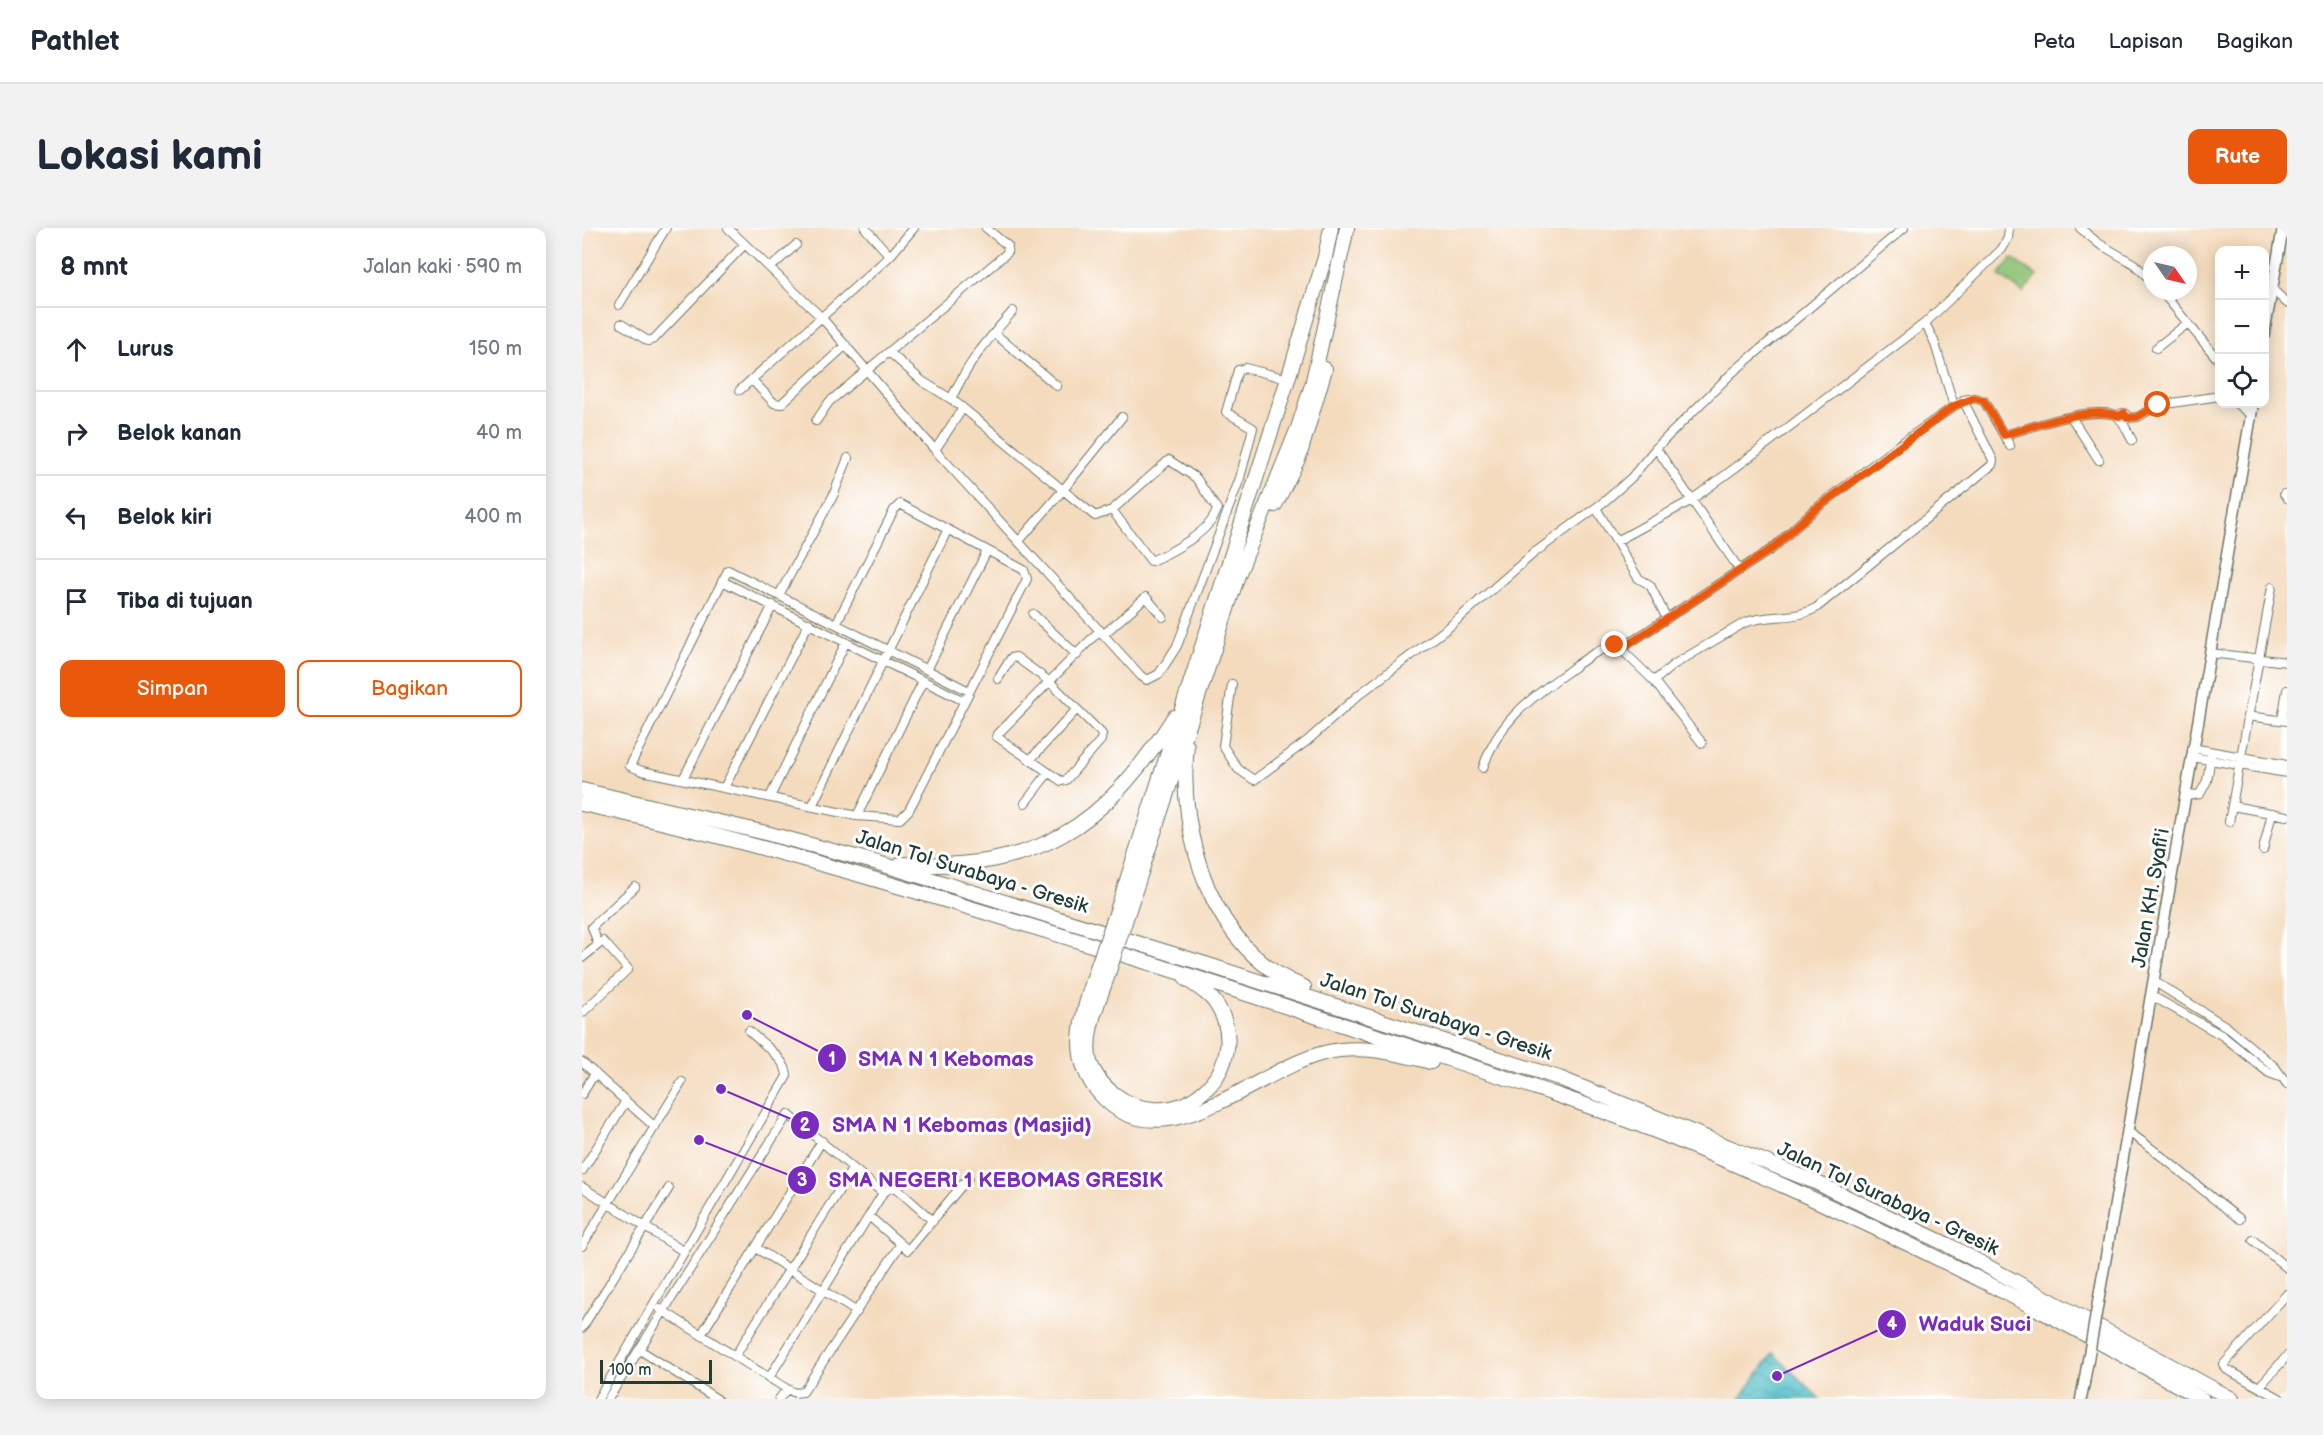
<!DOCTYPE html>
<html lang="id">
<head>
<meta charset="utf-8">
<style>
	:root { --surface:#fff; --page:#f2f2f3; --text:#1f2937; --muted:#747a83; --line:#e0e1e3; --accent:#ea580c }
	body { margin:0; font-family:"Balsamiq Sans",sans-serif; background:var(--page); color:var(--text) }
	.controls { position:absolute; right:18px; top:18px; display:grid; overflow:hidden; border-radius:12px; box-shadow:0 3px 15px #0003 }
	.controls button { width:54px; height:54px; display:grid; place-items:center; padding:0; border:0; border-bottom:2px solid var(--line); background:var(--surface); color:var(--text); font:30px sans-serif }
	.compass { position:absolute; left:1561px; top:18px; width:54px; height:54px; border-radius:50%; background:var(--surface); box-shadow:0 3px 15px #0003; rotate:124deg }
	.scale { position:absolute; left:18px; bottom:15px; width:112px; box-sizing:border-box; padding-left:6px; border:3px solid #1f3d34; border-top:0; font-size:16px; line-height:21px; white-space:nowrap; color:#1f3d34; -webkit-text-stroke:4px #fff; paint-order:stroke }
	.stop { position:absolute; width:18px; height:18px; margin:-14px; border:4px solid #ea580c; border-radius:50%; background:#fff }
	.stop.end { background:#ea580c; border-color:#fff; box-shadow:0 2px 6px #0008 }
	.list { margin:0; padding:0; list-style:none }
	h2 { display:flex; justify-content:space-between; align-items:center; height:78px; margin:0; padding:0 24px; font-size:26px }
	h2 small { font-size:20px; font-weight:400; color:var(--muted) }
	.list li { display:grid; grid-template-columns:39px 1fr auto; gap:18px; align-items:center; box-sizing:border-box; height:84px; padding:0 24px; border-top:2px solid var(--line) }
	.list b { display:block; font-size:22px; white-space:nowrap }
	.list em { font-size:20px; font-style:normal; color:var(--muted) }
	.actions { display:flex; gap:12px; padding:18px 24px }
	.actions a { flex:1; padding:14px 0; border:2px solid var(--accent); border-radius:12px; text-align:center; font-size:21px; color:var(--accent) }
	.actions .main { background:var(--accent); color:#fff }
	.icon { flex:none; width:33px; height:33px; fill:none; stroke:currentColor; stroke-width:2; stroke-linecap:round; stroke-linejoin:round }
	.map { position:relative; flex:none; width:1705px; height:1171px; overflow:hidden; border-radius:12px }
	header { display:flex; align-items:center; gap:36px; box-sizing:border-box; height:84px; padding:0 30px; background:var(--surface); border-bottom:2px solid var(--line) }
	header strong { font-size:28px }
	nav { display:flex; gap:33px; margin-inline-start:auto; font-size:21px }
	.intro { display:flex; align-items:center; justify-content:space-between; box-sizing:border-box; height:144px; padding:0 36px }
	h1 { margin:0; font-size:42px }
	.button { padding:15px 27px; border-radius:12px; background:var(--accent); color:#fff; font-size:21px; font-weight:700 }
	main { display:flex; gap:36px; padding:0 36px }
	aside { flex:1; background:var(--surface); border-radius:12px; box-shadow:0 3px 15px #0003 }
	.map>svg:first-child { display:block }
	.pitch { fill:#8fc375; stroke:#578054; stroke-width:1.5 }
	.water { fill:url(#water-waves); stroke:#387e7e; stroke-width:1.5 }
	.lines { fill:none; stroke-linecap:round; stroke-linejoin:round }
	.street-casing { stroke:#6a7464; stroke-width:10 }
	.secondary-casing { stroke:#6a7464; stroke-width:13 }
	.highway-casing { stroke:#6a7464; stroke-width:16 }
	.street { stroke:#fff; stroke-width:8 }
	.secondary { stroke:#fff; stroke-width:10 }
	.highway { stroke:#fff; stroke-width:14 }
	.secondary-bridge-casing { stroke:#6a7464; stroke-width:13; stroke-linecap:butt }
	.highway-bridge-casing { stroke:#6a7464; stroke-width:16; stroke-linecap:butt }
	.secondary-bridge { stroke:#fff; stroke-width:10 }
	.highway-bridge { stroke:#fff; stroke-width:14 }
	.route { stroke:#ea580c; stroke-width:8 }
	.labels { text-anchor:middle; dominant-baseline:central; stroke-width:6; stroke-linejoin:round; paint-order:stroke }
	.street-label { font-size:20px; fill:#1f3d34; stroke:#fff }
	.leader { fill:none; stroke:#7b2cbf; stroke-width:2 }
	.callout-dot { fill:#7b2cbf; stroke:#fff; stroke-width:2 }
	.mark-label { font-size:18px; text-anchor:middle; font-weight:bold; fill:#fff }
	.callout-label { font-size:21px; text-anchor:middle; font-weight:bold; fill:#7b2cbf; stroke:#fff; stroke-width:6; stroke-linejoin:round; paint-order:stroke }
</style>
</head>
<body>
<header>
<strong>Pathlet</strong>
<nav><a>Peta</a><a>Lapisan</a><a>Bagikan</a></nav>
</header>
<div class="intro"><h1>Lokasi kami</h1><a class="button">Rute</a></div>
<main>
<aside>
<h2>8 mnt<small>Jalan kaki · 590 m</small></h2>
<ul class="list">
<li><svg class="icon" aria-label="ahead" viewBox="0 0 24 24"><path d="M12 20V5M6 11l6-6 6 6"/></svg><div><b>Lurus</b></div><em>150 m</em></li>
<li><svg class="icon" aria-label="right" viewBox="0 0 24 24"><path d="M7 20v-9h11M14 6l5 5-5 5"/></svg><div><b>Belok kanan</b></div><em>40 m</em></li>
<li><svg class="icon" aria-label="left" viewBox="0 0 24 24"><path d="M17 20v-9H6M10 6l-5 5 5 5"/></svg><div><b>Belok kiri</b></div><em>400 m</em></li>
<li><svg class="icon" aria-label="arrive" viewBox="0 0 24 24"><path d="M6 21V4h12l-3 4 3 4H6"/></svg><div><b>Tiba di tujuan</b></div></li>
</ul>
<div class="actions"><a class="main">Simpan</a><a>Bagikan</a></div>
</aside>
<div class="map">
<svg width="1705" height="1171" viewBox="0 0 1705 1171">
	<defs>
		<pattern id="water-waves" width="16" height="10" patternUnits="userSpaceOnUse" patternTransform="scale(1.5)"><rect width="16" height="10" fill="#50bec7"/><path d="M0 5q4-4 8 0t8 0" fill="none" stroke="#429ca2"/></pattern>
	</defs>
	<rect width="100%" height="100%" fill="#fff"/>
	<filter id="ink" filterUnits="userSpaceOnUse"><feTurbulence type="fractalNoise" baseFrequency=".0167" numOctaves="2"/><feDisplacementMap in="SourceGraphic" scale="12" xChannelSelector="R" yChannelSelector="G"/><feConvolveMatrix kernelMatrix="1 2 1 2 8 2 1 2 1" color-interpolation-filters="sRGB"/></filter>
	<filter id="wash" filterUnits="userSpaceOnUse"><feTurbulence type="fractalNoise" baseFrequency=".008" numOctaves="4" result="noise"/><feDisplacementMap in="SourceGraphic" scale="24" xChannelSelector="R" yChannelSelector="G"/><feGaussianBlur stdDeviation="1.35" result="paint"/><feColorMatrix in="noise" values="0 0 0 0 0 0 0 0 0 0 0 0 0 0 0 0 0 1.4 0 .05"/><feComposite in="paint" operator="in"/></filter>
	<g filter="url(#wash)">
		<rect width="100%" height="100%" fill="#f4dbbe"/>
		<path class="pitch" d="M1430,30L1455,48L1441,65L1417,47Z"/>
		<path class="water" d="M1191,1125L1238,1171H1158Z"/>
	</g>
	<g filter="url(#ink)">
		<g class="lines">
			<defs>
				<path id="street" d="M146,0L240,90L353,222L559,448L565,452L577,446L595,418L658,250L671,200L644,184L656,142L663,140L706,151
					M283,0L308,28
					M1498,0L1516,15L1552,36L1570,53
					M188,40L214,17
					M1690,61L1705,75
					M1579,63L1638,134
					M37,77L84,0
					M1343,95L1352,113L1372,178
					M39,96L66,113L72,111L163,16
					M412,105L475,158
					M1574,120L1606,95
					M307,124L340,153L369,171
					M170,152L192,175L199,176L264,117
					M158,162L308,28L332,0
					M1655,176L1669,187
					M381,180L481,262L540,189
					M1537 189a4 4 0 1 1 8 0a4 4 0 1 1-8 0Z
					M1489,189L1517,232
					M1545,190L1556,189L1576,177L1638,168
					M234,193L247,174L425,25L426,18L404,0
					M1540,193L1550,212
					M1422,207C1452,199 1507,177 1537,188
					M1074,220L1150,145L1322,0
					M353,222L381,180L369,171C388,132 403,115 431,83
					M1702,266L1705,270
					M1014,280L1056,350L1068,357L1085,391
					M438,312L481,262L513,288L530,282L569,333C590,324 630,303 635,281L614,250L587,232L530,282
					M1035,313L1108,273L1161,234L1343,95L1420,21L1426,10L1427,0
					M140,353L382,473
					M197,367L251,268L266,230
					M451,386L495,427
					M254,396L312,282L318,276L442,342L445,351L327,582L318,591L275,588L60,543L48,538L146,342L387,463
					M522,406L564,369L581,389
					M1628,425L1705,434
					M345,442L405,323
					M416,451L429,430L434,429L468,454L520,506L519,512L484,552L479,553L415,509L416,506L518,402
					M1072,453L1091,437L1162,395C1186,385 1211,393 1234,380L1410,237L1411,232L1381,172
					M650,456L641,518L656,541L672,552L725,513L779,465L867,399L952,325L1023,273L1049,250L1074,220L1157,341
					M1665,488L1705,493
					M1700,492L1705,462
					M1120,515L1072,453L1042,424L1043,418L1191,320L1231,283L1318,216L1381,172L1393,170L1402,173L1428,218
					M1610,520L1705,537
					M1610,529L1705,545
					M448,532L495,481
					M901,540C915,496 945,473 981,447C998,435 1013,422 1033,417L1041,420
					M101,551L191,377
					M142,560L227,395
					M1604,568L1618,566L1625,553L1629,528
					M188,569L264,414
					M443,575L466,545
					M230,578L365,303
					M1650,578L1705,588
					M275,588L341,453
					M1647,594L1690,359
					M1681,622L1690,585
					M16,716L10,699L53,659
					M0,730L21,713L46,741L0,785
					M1573,754L1645,799L1693,839L1705,856
					M1570,768L1641,808L1687,845L1698,849
					M0,834L73,899
					M0,866L13,845
					M1545,903C1586,930 1619,963 1658,991
					M0,943L44,873
					M0,959L101,1023
					M288,989L326,1022L386,950
					M1671,1012L1705,1040
					M0,1018L100,854
					M174,1020L275,1084
					M78,1081L205,1161L213,1165L221,1164L318,1017
					M0,1100L87,960
					M119,1107L240,913
					M58,1122L135,1171
					M153,1128L271,940
					M187,1150L301,965L308,960H314L351,993
					M1677,1159L1705,1128
					M16,1171L205,848C205,831 178,814 167,803
					M26,1171L206,886L301,965
					M197,1171L205,1161
					M1699,1171L1644,1141L1642,1136L1705,1066"/>
				<path id="secondary" d="M1682,106L1701,0
					M1518,1063L1671,176
					M1499,1171L1502,1155"/>
				<path id="highway" d="M693,277L717,229L743,141
					M605,518C595,607 631,725 722,759
					M0,562L184,605L296,635L623,736L977,850L1233,954L1364,1016L1650,1171
					M0,576C185,616 364,672 545,728C639,757 732,788 826,818C912,846 998,873 1081,906C1266,982 1446,1072 1620,1171
					M319,636C455,644 521,600 592,489
					M538,674L706,151L743,29L749,0
					M548,678L656,347L716,200L730,157L765,0
					M514,743C501,786 484,828 518,866C580,937 676,841 742,825C778,816 813,825 849,834
					M525,749C517,773 503,802 507,829C509,843 521,858 532,866C597,915 678,836 632,773C625,764 613,757 604,751"/>
			</defs>
			<use href="#street" class="street-casing"/>
			<use href="#secondary" class="secondary-casing"/>
			<use href="#highway" class="highway-casing"/>
			<use href="#street" class="street"/>
			<use href="#secondary" class="secondary"/>
			<use href="#highway" class="highway"/>
			<defs>
				<path id="secondary-bridge" d="M1502,1155L1518,1063"/>
				<path id="highway-bridge" d="M514,743L538,674
					M525,749L548,678"/>
			</defs>
			<use href="#secondary-bridge" class="secondary-bridge-casing"/>
			<use href="#highway-bridge" class="highway-bridge-casing"/>
			<use href="#secondary-bridge" class="secondary-bridge"/>
			<use href="#highway-bridge" class="highway-bridge"/>
		</g>
	</g>
	<g class="lines" filter="url(#ink)">
		<path class="route" d="M1033,417L1041,420L1191,320L1231,283L1372,178L1393,170L1402,173L1422,207C1451,199 1508,177 1537,188L1542,185L1545,190L1555,189L1576,177"/>
	</g>
	<g class="labels">
		<g class="street-label">
			<text transform="translate(390 644) rotate(17)">Jalan Tol Surabaya - Gresik</text>
			<text transform="translate(1569 670) rotate(-80)">Jalan KH. Syafi'i</text>
			<text transform="translate(854 789) rotate(18)">Jalan Tol Surabaya - Gresik</text>
			<text transform="translate(1306 971) rotate(25)">Jalan Tol Surabaya - Gresik</text>
		</g>
	</g>
	<path class="leader" d="M165 787L250 830M139 861L223 897M117 912L220 952M1195 1148L1310 1096"/>
	<g class="callout-dot">
		<circle cx="165" cy="787" r="6"/>
		<circle cx="139" cy="861" r="6"/>
		<circle cx="117" cy="912" r="6"/>
		<circle cx="1195" cy="1148" r="6"/>
		<circle cx="250" cy="830" r="15"/>
		<circle cx="223" cy="897" r="15"/>
		<circle cx="220" cy="952" r="15"/>
		<circle cx="1310" cy="1096" r="15"/>
	</g>
	<g class="mark-label">
		<text x="250" y="837">1</text>
		<text x="223" y="903">2</text>
		<text x="220" y="958">3</text>
		<text x="1310" y="1102">4</text>
	</g>
	<g class="callout-label">
		<text x="364" y="838">SMA N 1 Kebomas</text>
		<text x="380" y="904">SMA N 1 Kebomas (Masjid)</text>
		<text x="414" y="959">SMA NEGERI 1 KEBOMAS GRESIK</text>
		<text x="1393" y="1103">Waduk Suci</text>
	</g>
</svg>
<div class="controls">
<button>+</button>
<button>−</button>
<button><svg class="icon" aria-label="locate" viewBox="0 0 24 24"><circle cx="12" cy="12" r="6"/><path d="M12 2v4M12 18v4M2 12h4M18 12h4"/></svg></button>
</div>
<svg class="compass" viewBox="-18 -18 36 36"><path d="M0-13l5 13h-10z" fill="#e53935"/><path d="M0 13l5-13h-10z" fill="#747a83"/></svg>
<div class="scale">100 m</div>
<div class="stop" style="left:1576px;top:177px"></div>
<div class="stop end" style="left:1033px;top:417px"></div>
</div>
</main>
</body>
</html>
